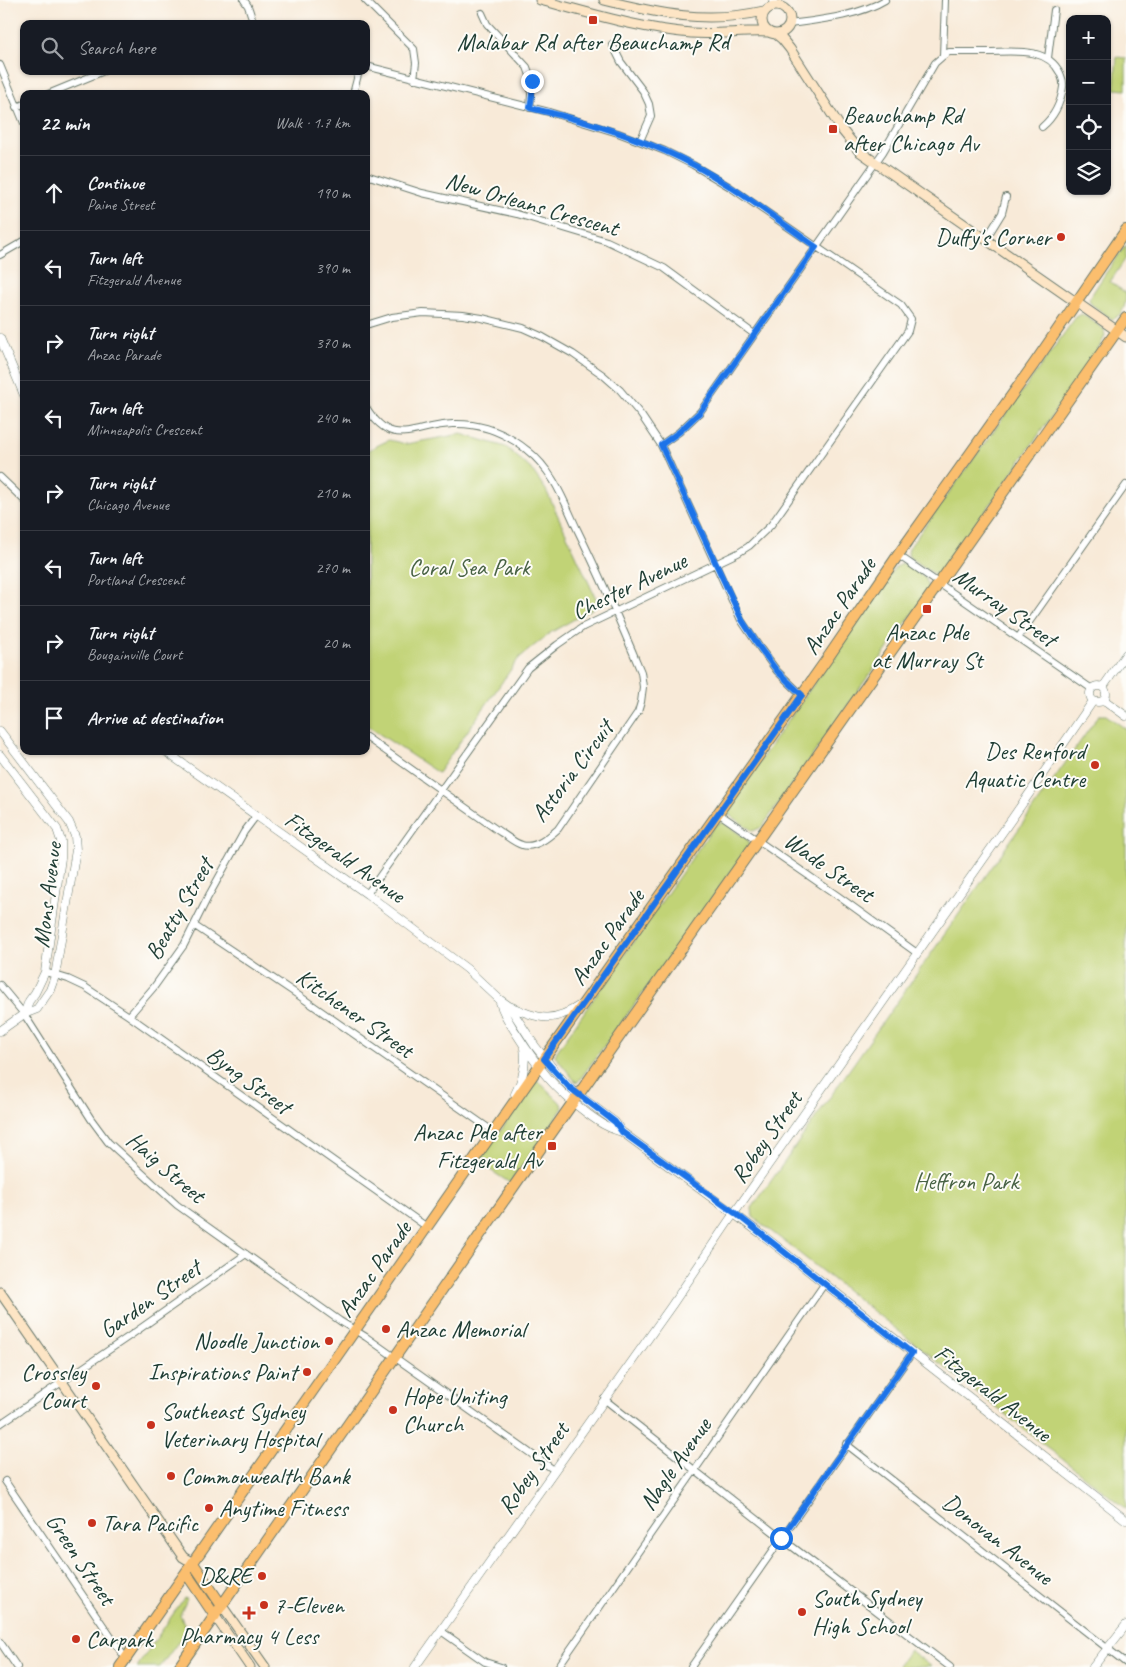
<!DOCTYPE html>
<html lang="en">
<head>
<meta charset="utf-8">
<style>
	:root { --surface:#171b24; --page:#20242c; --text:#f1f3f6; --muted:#9ea1a6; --line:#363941 }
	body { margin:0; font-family:Caveat,sans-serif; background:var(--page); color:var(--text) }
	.controls { position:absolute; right:15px; top:15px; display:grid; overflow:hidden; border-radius:10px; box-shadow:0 1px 4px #0004 }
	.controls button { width:45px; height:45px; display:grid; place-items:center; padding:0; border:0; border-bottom:1px solid var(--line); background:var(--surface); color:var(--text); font:25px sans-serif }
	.stop { position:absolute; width:15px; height:15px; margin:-11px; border:4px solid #1a73e8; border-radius:50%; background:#fff }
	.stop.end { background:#1a73e8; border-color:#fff; box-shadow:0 1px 5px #0008 }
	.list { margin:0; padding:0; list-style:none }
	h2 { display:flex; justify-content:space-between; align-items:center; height:65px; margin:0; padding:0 20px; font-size:21px }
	h2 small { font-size:16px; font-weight:400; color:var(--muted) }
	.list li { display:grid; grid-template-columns:32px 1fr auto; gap:15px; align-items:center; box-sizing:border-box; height:75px; padding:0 20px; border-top:1px solid var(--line) }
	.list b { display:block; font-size:19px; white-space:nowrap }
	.list p { margin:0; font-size:16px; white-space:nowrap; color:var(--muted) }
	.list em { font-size:16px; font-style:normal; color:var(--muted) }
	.icon { flex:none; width:28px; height:28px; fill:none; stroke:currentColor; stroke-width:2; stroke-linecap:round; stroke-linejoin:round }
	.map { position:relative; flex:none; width:1126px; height:1667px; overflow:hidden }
	.search { position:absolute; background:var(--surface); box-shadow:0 1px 4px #0004; left:20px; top:20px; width:350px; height:55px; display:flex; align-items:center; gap:12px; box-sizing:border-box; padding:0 18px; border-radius:10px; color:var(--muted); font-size:19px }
	.panel { position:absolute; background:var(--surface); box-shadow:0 1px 4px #0004; left:20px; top:90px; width:350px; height:665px; border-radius:10px }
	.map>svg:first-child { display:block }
	.green { fill:#c1d376; stroke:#708855 }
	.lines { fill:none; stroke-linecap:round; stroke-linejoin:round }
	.minor-casing { stroke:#6b7a6d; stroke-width:8 }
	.tertiary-casing { stroke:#6b7a6d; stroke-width:9 }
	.secondary-casing { stroke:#6b7a6d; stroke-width:11 }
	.primary-casing { stroke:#6b7a6d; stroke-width:12 }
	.minor { stroke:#fff; stroke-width:6 }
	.tertiary { stroke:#fff; stroke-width:8 }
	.secondary { stroke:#fde5c5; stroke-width:9 }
	.primary { stroke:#fbbe6e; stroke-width:10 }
	.route { stroke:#1a73e8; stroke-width:6 }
	.poi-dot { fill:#c8321e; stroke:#fdfcf7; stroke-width:2 }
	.labels { text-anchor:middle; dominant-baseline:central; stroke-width:4; stroke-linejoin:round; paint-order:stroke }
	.poi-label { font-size:24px; fill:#1f3d34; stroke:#fdfcf7; text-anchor:start }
	.street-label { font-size:24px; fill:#1f3d34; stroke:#fdfcf7 }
	.park-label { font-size:24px; fill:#486244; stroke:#fdfcf7 }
</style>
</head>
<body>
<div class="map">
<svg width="1126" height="1667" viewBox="0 0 1126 1667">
	<rect width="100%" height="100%" fill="#fdfcf7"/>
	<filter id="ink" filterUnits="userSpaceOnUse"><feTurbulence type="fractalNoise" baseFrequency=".02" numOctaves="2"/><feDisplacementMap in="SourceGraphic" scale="10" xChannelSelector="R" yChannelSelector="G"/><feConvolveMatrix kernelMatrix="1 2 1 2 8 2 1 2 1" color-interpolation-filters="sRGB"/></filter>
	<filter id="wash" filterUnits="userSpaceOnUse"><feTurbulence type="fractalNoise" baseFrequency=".0096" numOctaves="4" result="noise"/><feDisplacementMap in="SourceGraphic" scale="20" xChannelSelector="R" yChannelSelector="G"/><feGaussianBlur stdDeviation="1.12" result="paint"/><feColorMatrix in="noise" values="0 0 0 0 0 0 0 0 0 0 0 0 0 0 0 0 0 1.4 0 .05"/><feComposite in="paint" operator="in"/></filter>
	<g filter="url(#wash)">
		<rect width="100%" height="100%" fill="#f8ead8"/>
		<path class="green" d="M1117,57L1126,58V90L1114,89Z
			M1126,245V258L1110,282L1126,293C1126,304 1124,315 1112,319L1091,304L1089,299L1105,274Z
			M1082,314L1104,329L1105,336L1099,348L943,572L935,575L909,557L908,553L909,548L1076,317Z
			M461,434L506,447L532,470L546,490L599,605L550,633L519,658L438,773L366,725V451L389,440L406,444Z
			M902,564L907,565L925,578L929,590L762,827L753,831L726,813L727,808L891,573L896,567Z
			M1099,715H1106L1126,729V1509L753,1217L752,1208Z
			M723,822L748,840L749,847L578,1082L575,1081L555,1056L557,1051L715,825Z
			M537,1080L560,1102L563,1108L510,1183L478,1162Z
			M184,1598L187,1599L180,1615L187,1630L160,1667H137Z
			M910,1650L932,1667H900L898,1665Z"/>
	</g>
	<g filter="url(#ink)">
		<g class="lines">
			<defs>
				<path id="minor" d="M244,0L248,6L254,24
					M365,0L414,49L416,63L414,79
					M482,13L487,24L527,67L532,81L530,108
					M789,24C819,20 859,16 885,0
					M612,44L621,62L643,91L649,104L651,116L640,141
					M943,56L949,52C962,52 974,52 987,52C1012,52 1047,46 1060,73C1062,78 1064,81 1063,87C1061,102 1054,117 1042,127
					M1048,58L1054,10
					M0,65L24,123
					M366,66L549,112L618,133L665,151L693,165L730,187L901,305L911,319L908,331L771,525L749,546L738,553L583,627L557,645L528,668L367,894
					M48,94L104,71
					M353,94L359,71
					M16,107L24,104
					M366,175L422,193L517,214L607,241L664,268L754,334
					M986,239L1002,213L1006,197
					M0,255L24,241
					M366,325L392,317L423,313L463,315L482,318L523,328L543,337L573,354L603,375L620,390L641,415L661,445L741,620L760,648L777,671L802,695
					M366,407C393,451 414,425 453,424C480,423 506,433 527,450C553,470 564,501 577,529C600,576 621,624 641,672L643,687L641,702L638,712L558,829C549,837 535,849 522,845C514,843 507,836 500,832L366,737
					M661,445L679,432L700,412L883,152L935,63L943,56L945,0
					M0,477L24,500
					M898,555L1092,689
					M1018,638L1126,485
					M718,813L838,896L917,953
					M195,926L298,995L494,1132
					M45,972L68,979L85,987L129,1016L427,1227
					M0,985L24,1014L91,1119L108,1142L177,1205L340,1321L366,1337L554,1470
					M129,1016L154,987L184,945L208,897L244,832L256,816
					M604,1399L781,1538L950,1667
					M0,1424L131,1335L246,1254
					M846,1444L1126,1663
					M5,1481L126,1659
					M441,1631L485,1662L501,1667
					M0,1642L17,1667
					M558,1667L825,1283
					M691,1667L912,1353"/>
				<path id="tertiary" d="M773,0L774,6
					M0,338L24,395
					M1090 694a8 8 0 1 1 16 0a8 8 0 1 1-16 0Z
					M1103,687L1126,654
					M1104,700L1126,716
					M0,731L69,822L75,836L76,850L55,976L50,990L37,1009L24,1014L0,1031
					M165,751L367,894L467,969L499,999L509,1006L535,1046L560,1077L572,1090L615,1122L622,1132
					M0,755L57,829L61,841V858L45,972L35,993L29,1001L24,1014
					M499,999C502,1012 509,1022 516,1033C538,1068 555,1090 588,1114C599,1122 609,1129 622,1132L760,1233L1126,1520
					M509,1006C540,1019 552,1024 582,1004
					M515,1094C523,1079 527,1065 524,1048
					M415,1667L672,1305L728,1222L1011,820L1093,701
					M1093,1667L1126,1625"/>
				<path id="secondary" d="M540,0C590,13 639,29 691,33C716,35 742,31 768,32
					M604,0C660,14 706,24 764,11
					M762 20a14 14 0 1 1 28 0a14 14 0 1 1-28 0Z
					M776,34L782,39L790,49L842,130L859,151L1126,337
					M0,1292L183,1557L193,1563
					M222,1606L265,1667
					M215,1616L250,1667"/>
				<path id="primary" d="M193,1563L222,1606
					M186,1573L215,1616
					M120,1667L549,1052L827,659L898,555L1034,364L1126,230
					M179,1667L519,1179L1126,318"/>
			</defs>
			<use href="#minor" class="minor-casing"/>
			<use href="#tertiary" class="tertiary-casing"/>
			<use href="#secondary" class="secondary-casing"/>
			<use href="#primary" class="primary-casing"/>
			<use href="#minor" class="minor"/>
			<use href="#tertiary" class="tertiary"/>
			<use href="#secondary" class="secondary"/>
			<use href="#primary" class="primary"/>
		</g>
	</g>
	<g class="lines" filter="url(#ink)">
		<path class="route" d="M532,81V95L530,108C575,118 622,132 665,151C719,174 768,213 816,247L700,412L679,432L661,445L742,620L760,648L777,671L802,695L544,1059L569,1087L615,1122L622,1132L735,1213L912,1353L781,1538"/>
	</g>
	<g class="poi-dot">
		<rect x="588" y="15" width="10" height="10" rx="2.5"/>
		<rect x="828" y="124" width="10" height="10" rx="2.5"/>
		<circle cx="1061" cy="237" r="5"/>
		<rect x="922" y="604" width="10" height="10" rx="2.5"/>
		<circle cx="1095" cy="765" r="5"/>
		<rect x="547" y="1141" width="10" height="10" rx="2.5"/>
		<circle cx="386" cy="1329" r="5"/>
		<circle cx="329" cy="1341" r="5"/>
		<circle cx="307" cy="1372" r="5"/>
		<circle cx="96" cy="1386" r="5"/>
		<circle cx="393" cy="1410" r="5"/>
		<circle cx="151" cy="1425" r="5"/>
		<circle cx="171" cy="1476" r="5"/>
		<circle cx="209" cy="1508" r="5"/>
		<circle cx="92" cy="1523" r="5"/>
		<circle cx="262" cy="1576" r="5"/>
		<circle cx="264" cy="1605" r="5"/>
		<circle cx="802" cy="1612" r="5"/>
		<path d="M246.5 1605.5h5v5h5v5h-5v5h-5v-5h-5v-5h5z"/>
		<circle cx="76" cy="1639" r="5"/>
	</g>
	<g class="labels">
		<g class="poi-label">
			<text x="593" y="42" text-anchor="middle">Malabar Rd after Beauchamp Rd</text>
			<text x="843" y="115">Beauchamp Rd<tspan x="843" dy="28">after Chicago Av</tspan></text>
			<text x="1051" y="237" text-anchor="end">Duffy's Corner</text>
			<text x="927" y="632" text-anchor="middle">Anzac Pde<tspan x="927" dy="28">at Murray St</tspan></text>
			<text x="1085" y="751" text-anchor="end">Des Renford<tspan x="1085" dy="28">Aquatic Centre</tspan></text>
			<text x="542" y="1132" text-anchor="end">Anzac Pde after<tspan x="542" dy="28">Fitzgerald Av</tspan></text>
			<text x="396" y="1329">Anzac Memorial</text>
			<text x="319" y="1341" text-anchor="end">Noodle Junction</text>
			<text x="86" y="1372" text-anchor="end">Crossley<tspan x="86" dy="28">Court</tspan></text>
			<text x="297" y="1372" text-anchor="end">Inspirations Paint</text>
			<text x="403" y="1396">Hope Uniting<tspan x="403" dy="28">Church</tspan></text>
			<text x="161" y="1411">Southeast Sydney<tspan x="161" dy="28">Veterinary Hospital</tspan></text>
			<text x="181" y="1476">Commonwealth Bank</text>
			<text x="219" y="1508">Anytime Fitness</text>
			<text x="102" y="1523">Tara Pacific</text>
			<text x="252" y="1576" text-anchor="end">D&amp;RE</text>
			<text x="812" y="1598">South Sydney<tspan x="812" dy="28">High School</tspan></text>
			<text x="274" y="1605">7-Eleven</text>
			<text x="249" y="1636" text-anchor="middle">Pharmacy 4 Less</text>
			<text x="86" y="1639">Carpark</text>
		</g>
		<g class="street-label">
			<text transform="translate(532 204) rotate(16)">New Orleans Crescent</text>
			<text transform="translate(629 586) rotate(-26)">Chester Avenue</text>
			<text transform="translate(839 606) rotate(-56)">Anzac Parade</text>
			<text transform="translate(1005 607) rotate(35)">Murray Street</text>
			<text transform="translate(572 771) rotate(-53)">Astoria Circuit</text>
			<text transform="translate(345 857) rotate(35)">Fitzgerald Avenue</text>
			<text transform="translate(829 867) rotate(35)">Wade Street</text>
			<text transform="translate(47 895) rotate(-83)">Mons Avenue</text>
			<text transform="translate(179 909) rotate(-60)">Beatty Street</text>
			<text transform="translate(607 937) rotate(-55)">Anzac Parade</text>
			<text transform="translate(355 1013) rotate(35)">Kitchener Street</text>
			<text transform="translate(249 1080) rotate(36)">Byng Street</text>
			<text transform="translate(766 1137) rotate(-55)">Robey Street</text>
			<text transform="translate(166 1167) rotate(41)">Haig Street</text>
			<text transform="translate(374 1269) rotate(-55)">Anzac Parade</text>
			<text transform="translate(150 1299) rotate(-35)">Garden Street</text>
			<text transform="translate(993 1393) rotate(38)">Fitzgerald Avenue</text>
			<text transform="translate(675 1464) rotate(-55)">Nagle Avenue</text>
			<text transform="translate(533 1468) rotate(-55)">Robey Street</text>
			<text transform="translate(998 1539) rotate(38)">Donovan Avenue</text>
			<text transform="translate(81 1559) rotate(56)">Green Street</text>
		</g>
		<g class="park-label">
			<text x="469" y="567">Coral Sea Park</text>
			<text x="966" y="1181">Heffron Park</text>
		</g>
	</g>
</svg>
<div class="controls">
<button>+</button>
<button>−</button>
<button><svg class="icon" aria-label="locate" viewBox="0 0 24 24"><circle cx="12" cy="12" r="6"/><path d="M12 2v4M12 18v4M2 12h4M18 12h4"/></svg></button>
<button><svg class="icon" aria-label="layers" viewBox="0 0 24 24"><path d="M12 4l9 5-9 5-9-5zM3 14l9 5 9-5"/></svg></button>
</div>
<div class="stop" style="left:781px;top:1538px"></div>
<div class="stop end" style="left:532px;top:81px"></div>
<div class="search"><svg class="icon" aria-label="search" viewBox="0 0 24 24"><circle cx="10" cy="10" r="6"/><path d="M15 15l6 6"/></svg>Search here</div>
<section class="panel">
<h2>22 min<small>Walk · 1.7 km</small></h2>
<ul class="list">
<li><svg class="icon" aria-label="ahead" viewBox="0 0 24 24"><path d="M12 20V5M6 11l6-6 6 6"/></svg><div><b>Continue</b><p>Paine Street</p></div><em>190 m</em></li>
<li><svg class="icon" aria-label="left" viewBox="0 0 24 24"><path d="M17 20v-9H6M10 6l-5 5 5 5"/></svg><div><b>Turn left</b><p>Fitzgerald Avenue</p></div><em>390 m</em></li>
<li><svg class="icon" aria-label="right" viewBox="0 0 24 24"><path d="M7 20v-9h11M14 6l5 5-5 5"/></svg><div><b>Turn right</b><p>Anzac Parade</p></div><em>370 m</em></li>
<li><svg class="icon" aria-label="left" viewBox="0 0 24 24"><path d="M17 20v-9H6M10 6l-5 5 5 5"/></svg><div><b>Turn left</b><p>Minneapolis Crescent</p></div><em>240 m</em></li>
<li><svg class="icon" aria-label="right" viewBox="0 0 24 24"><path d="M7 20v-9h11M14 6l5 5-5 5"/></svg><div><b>Turn right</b><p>Chicago Avenue</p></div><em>210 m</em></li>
<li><svg class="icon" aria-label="left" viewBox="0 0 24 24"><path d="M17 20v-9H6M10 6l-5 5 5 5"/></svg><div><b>Turn left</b><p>Portland Crescent</p></div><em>270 m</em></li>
<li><svg class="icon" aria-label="right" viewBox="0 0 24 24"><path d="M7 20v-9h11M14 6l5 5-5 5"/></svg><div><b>Turn right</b><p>Bougainville Court</p></div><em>20 m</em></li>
<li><svg class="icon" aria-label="arrive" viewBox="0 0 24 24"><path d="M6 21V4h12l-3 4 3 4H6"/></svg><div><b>Arrive at destination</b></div></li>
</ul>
</section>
</div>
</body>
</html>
